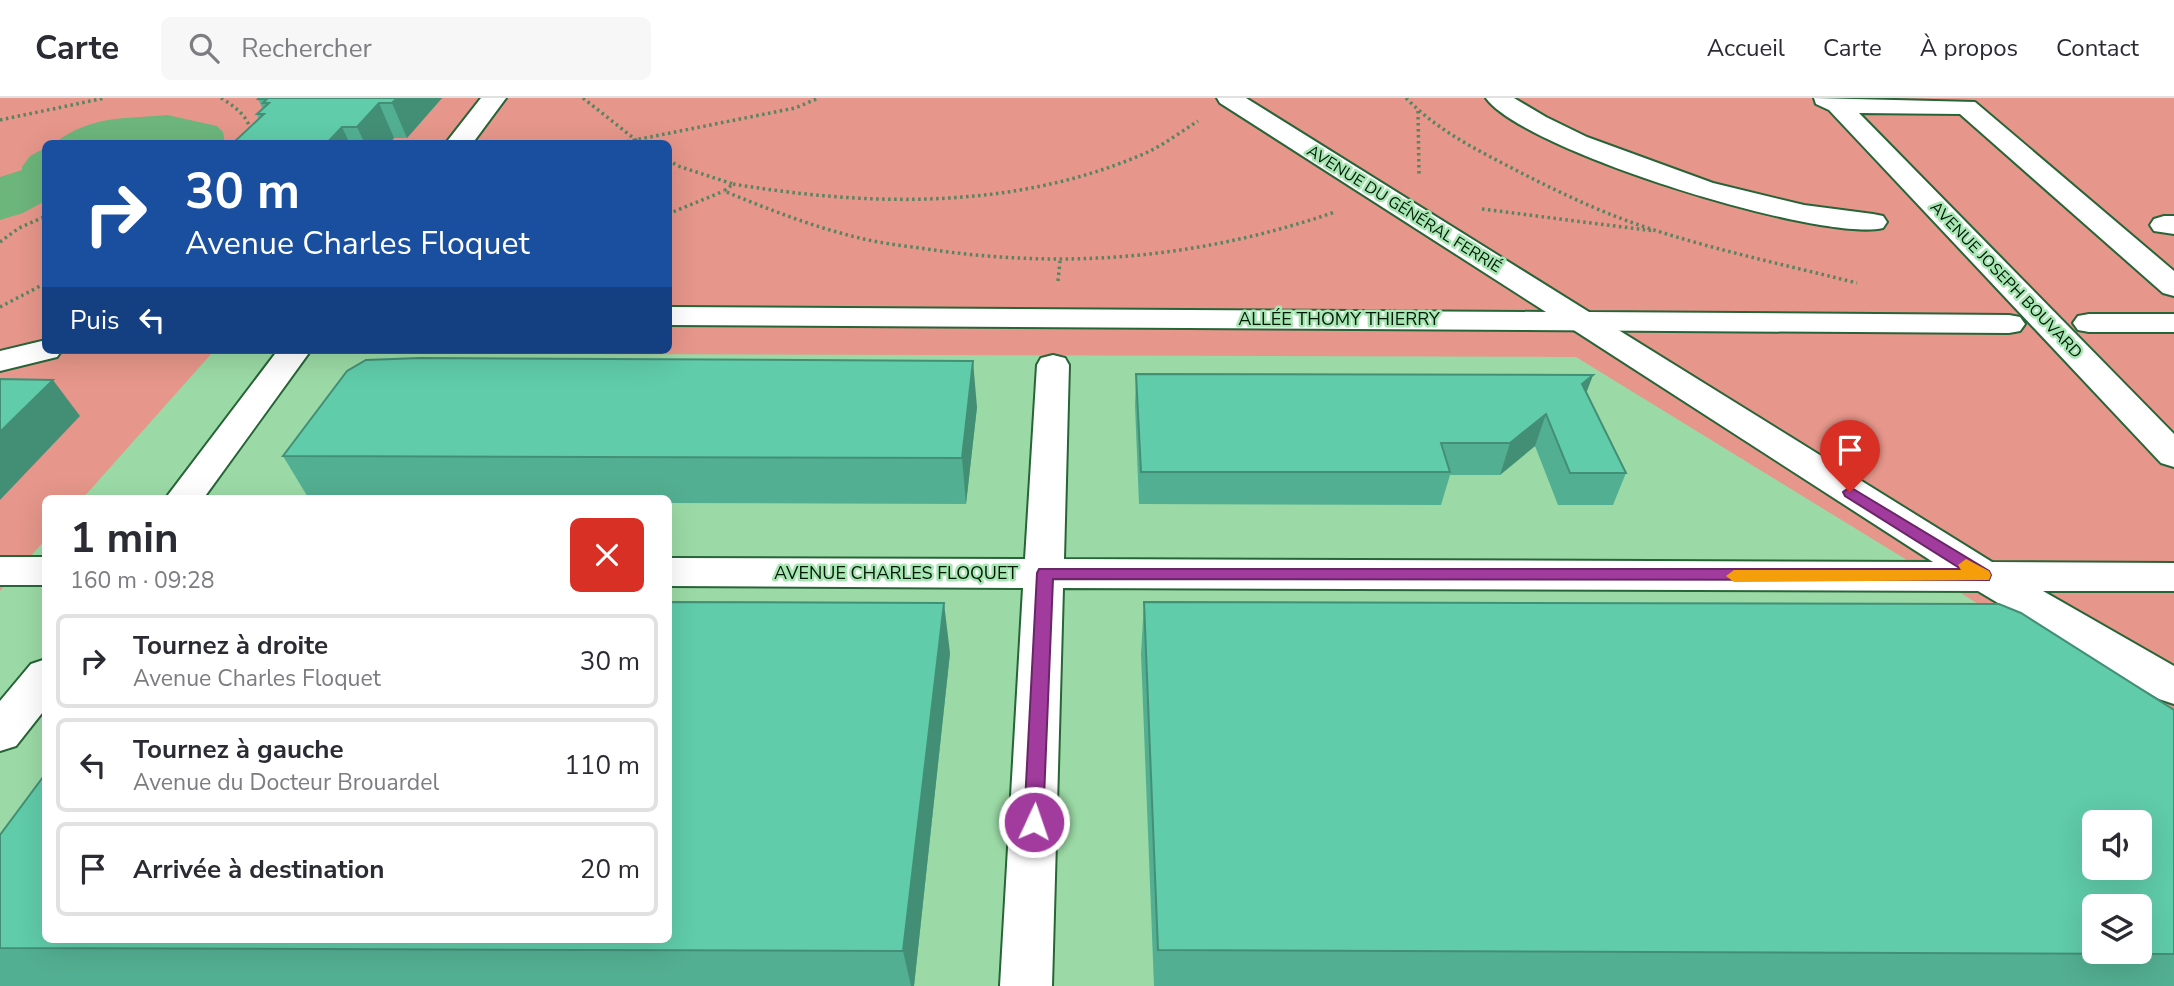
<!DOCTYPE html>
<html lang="fr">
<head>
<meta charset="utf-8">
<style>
	body { margin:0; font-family:"Nunito Sans",sans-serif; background:#f7f7f7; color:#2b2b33; height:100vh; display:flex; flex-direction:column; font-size:26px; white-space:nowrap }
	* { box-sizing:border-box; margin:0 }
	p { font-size:23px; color:#7c7c81 }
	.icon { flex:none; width:38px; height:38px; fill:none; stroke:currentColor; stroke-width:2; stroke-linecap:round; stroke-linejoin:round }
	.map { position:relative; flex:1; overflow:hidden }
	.details { position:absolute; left:42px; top:397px; width:630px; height:448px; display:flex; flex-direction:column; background:#fff; border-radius:10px; box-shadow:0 7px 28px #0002 }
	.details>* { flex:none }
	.hud { position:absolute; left:42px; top:42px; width:630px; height:214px; border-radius:10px; box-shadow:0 7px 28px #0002; background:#1a4fa0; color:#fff; overflow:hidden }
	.tools { position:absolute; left:2082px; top:712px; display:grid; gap:14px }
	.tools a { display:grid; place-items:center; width:70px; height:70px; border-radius:10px; background:#fff; box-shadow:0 7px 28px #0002; font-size:35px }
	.pin { position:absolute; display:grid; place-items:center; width:60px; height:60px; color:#fff; margin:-72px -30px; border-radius:50% 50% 50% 0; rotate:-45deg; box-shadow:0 0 7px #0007 }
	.pin .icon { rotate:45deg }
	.me { position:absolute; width:77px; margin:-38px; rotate:3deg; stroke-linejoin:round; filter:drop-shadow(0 0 5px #0008) }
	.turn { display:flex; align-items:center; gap:24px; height:147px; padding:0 28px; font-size:32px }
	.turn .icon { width:91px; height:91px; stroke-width:2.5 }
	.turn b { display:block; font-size:49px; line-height:60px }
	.then { display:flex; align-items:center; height:66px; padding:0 28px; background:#0003; gap:14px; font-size:26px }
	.round { display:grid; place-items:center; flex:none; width:74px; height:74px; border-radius:10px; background:#f7f7f7 }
	.headline { display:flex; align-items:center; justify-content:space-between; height:119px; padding:0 28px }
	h1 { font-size:42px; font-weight:700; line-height:52px }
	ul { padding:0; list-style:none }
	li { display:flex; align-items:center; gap:21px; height:94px; margin:0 14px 10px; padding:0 14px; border:4px solid #e1e1e2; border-radius:10px }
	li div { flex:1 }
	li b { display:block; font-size:26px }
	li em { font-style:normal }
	header { display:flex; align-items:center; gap:42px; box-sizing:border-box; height:98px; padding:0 35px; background:#fff; border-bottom:2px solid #e1e1e2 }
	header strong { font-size:33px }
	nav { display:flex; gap:38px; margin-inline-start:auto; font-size:24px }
	.search { width:490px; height:63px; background:#f7f7f7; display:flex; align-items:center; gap:18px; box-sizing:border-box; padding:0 24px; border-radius:10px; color:#7c7c81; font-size:26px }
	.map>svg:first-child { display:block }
</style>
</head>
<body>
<header>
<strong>Carte</strong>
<div class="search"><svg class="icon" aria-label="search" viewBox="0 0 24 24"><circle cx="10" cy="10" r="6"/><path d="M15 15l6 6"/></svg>Rechercher</div>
<nav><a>Accueil</a><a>Carte</a><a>À propos</a><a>Contact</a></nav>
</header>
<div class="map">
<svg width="2174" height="888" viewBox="0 0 2174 888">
	<rect width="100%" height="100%" fill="#9bdaa6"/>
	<path fill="#e6968a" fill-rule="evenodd" d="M 0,0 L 2174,0 L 2174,626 L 1576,259 L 212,255 L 82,401 L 46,401 L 45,442 L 0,493 ZM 46,46 L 668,46 L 668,252 L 46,252 Z"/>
	<path fill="#6cb57b" d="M 167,17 L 217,28 L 223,34 L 225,45 L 55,45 C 91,17 124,21 167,17 Z
		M 45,50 L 45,103 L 23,115 L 0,122 L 0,79 L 22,72 L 22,69 L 30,58 Z"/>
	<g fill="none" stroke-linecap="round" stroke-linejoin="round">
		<defs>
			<path id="pedestrian" d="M 481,0 L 506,0 L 472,46 L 445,46 Z
				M 1217,0 L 1246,0 L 1589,214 L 2009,217 L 2020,219 L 2025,226 L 2020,233 L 2009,235 L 668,227 L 668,209 L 1546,214 L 1220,5 Z
				M 1486,0 L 1514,0 L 1546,19 L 1587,39 L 1713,85 L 1804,107 L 1873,116 L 1883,118 L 1887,124 L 1883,130 C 1822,145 1522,52 1486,0 Z
				M 2164,118 L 2174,118 L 2174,136 L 2154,133 L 2150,127 L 2154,121 Z
				M 2089,216 L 2174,216 L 2174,234 L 2089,234 L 2078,232 L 2073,225 L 2078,218 Z
				M 46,242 L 46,252 L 62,252 L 57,259 L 0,273 L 0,253 Z
				M 278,252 L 311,252 L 203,401 L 165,401 Z
				M 0,459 L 46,459 L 46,487 L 0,487 Z"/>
			<path id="minor" d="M 1814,0 L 1975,4 L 2174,173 L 2174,198 L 2163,195 L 1960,16 L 1859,15 L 2174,336 L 2174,369 L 2161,365 L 1829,12 L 1816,6 Z
				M 1580,213 L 1591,215 L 1992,464 L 2174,465 L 2174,493 L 2043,493 L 2174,568 L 2174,606 L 2159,601 L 1978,493 L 1063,490 L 1052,888 L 1000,888 L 1023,490 L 668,488 L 668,460 L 1025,461 L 1037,267 L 1041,260 L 1053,257 L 1065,260 L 1069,267 L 1064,461 L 1933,464 L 1569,229 L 1564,222 L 1569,215 Z
				M 46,561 L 46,610 L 16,648 L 0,653 L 0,603 L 31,566 Z"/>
		</defs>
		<use href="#pedestrian" stroke="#276437" stroke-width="4"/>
		<use href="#minor" stroke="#276437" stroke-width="4"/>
		<path stroke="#588560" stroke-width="3.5" stroke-dasharray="2.5 3.5" stroke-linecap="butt" d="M 221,0 C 239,11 254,23 251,46
			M 583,0 L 641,46
			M 1406,0 C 1435,30 1471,49 1508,68 C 1552,91 1597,113 1645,129 C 1714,152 1786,167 1857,185
			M 1418,13 L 1419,76
			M 0,22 L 105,0
			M 615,46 L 795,10 L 819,0
			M 668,62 L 678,68 L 733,86 L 724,93 C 770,112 816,130 864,141 C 885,146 906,148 927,151 C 1068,172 1200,160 1335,114
			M 733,86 C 871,109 1017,112 1148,54 C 1165,46 1182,33 1198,23
			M 1482,111 L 1654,133
			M 668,116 L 724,93
			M 0,144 L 19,130 L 46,118
			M 1058,183 L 1060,163
			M 0,209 L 46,185"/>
		<use href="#pedestrian" fill="#fff" fill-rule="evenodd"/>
		<use href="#minor" fill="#fff" fill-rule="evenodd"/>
	</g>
	<path fill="#53af91" d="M 259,0 L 442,0 L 407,40 L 394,40 L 389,46 L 232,46 L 259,21 L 257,16 L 263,11 L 258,1 Z
		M 1136,276 L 1593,277 L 1586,294 L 1626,375 L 1613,407 L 1558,407 L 1535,348 L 1500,377 L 1450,377 L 1441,407 L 1139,406 L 1135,308 Z
		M 977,309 L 966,406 L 668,405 L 668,401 L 309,401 L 283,358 Z
		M 1144,504 L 2174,612 L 2174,888 L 1154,888 L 1141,556 Z
		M 950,555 L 914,888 L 0,888 L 0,737 Z"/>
	<path fill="#438f76" d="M 397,0 L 442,0 L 407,40 L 392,5 Z
		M 379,5 L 394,40 L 389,46 L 365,46 L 357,29 Z
		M 342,29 L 350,46 L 326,46 Z
		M 973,263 L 977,309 L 966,406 L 962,360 Z
		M 1593,277 L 1581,309 L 1582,286 Z
		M 53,282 L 80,318 L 0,402 L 0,334 Z
		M 1546,316 L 1535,348 L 1500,377 L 1510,345 Z
		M 944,505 L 950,555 L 914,888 L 911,888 L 903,853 Z"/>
	<path fill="#60cca9" stroke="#438f76" stroke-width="2" fill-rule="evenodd" d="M 259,0 L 397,0 L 392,5 L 379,5 L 357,29 L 342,29 L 326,46 L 232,46 L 264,16 L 257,16 L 269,5 L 263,5 L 267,1 L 258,1 Z
		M 420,260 L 973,263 L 962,360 L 283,358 L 347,273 L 366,262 Z
		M 1136,276 L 1593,277 L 1582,286 L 1626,375 L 1570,375 L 1546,316 L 1510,345 L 1441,345 L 1450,374 L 1141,374 Z
		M 0,281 L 53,282 L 0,334 Z
		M 668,504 L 944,505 L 903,853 L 0,850 L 0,737 L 46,675 L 46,842 L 668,842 Z
		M 1144,504 L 1999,506 L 2021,515 L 2174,612 L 2174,856 L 1158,852 ZM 2095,724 L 2140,724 L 2140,770 L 2095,770 ZM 2095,808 L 2140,808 L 2140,854 L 2095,854 Z"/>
	<path fill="#a23b9e" stroke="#692667" stroke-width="2" d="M 1850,389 L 1989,473 L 1991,477 L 1989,482 L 1053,481 L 1043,724 L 1040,730 L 1034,732 L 1027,730 L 1024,724 L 1037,475 L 1039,471 L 1961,471 L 1845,398 L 1843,394 Z"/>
	<path fill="#f59e0b" d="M 1966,461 L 1989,473 L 1991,477 L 1989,482 L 1734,484 L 1726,478 L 1734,472 L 1961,472 L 1958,467 Z"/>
	<g text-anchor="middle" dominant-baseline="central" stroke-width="5" stroke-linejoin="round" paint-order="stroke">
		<g font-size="16" fill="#011806" stroke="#a8e7b3">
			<text transform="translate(1404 111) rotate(32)">AVENUE DU GÉNÉRAL FERRIÉ</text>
			<text transform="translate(2006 182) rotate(46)">AVENUE JOSEPH BOUVARD</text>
		</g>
		<g font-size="18" fill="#011806" stroke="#a8e7b3">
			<text x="1339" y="221">ALLÉE THOMY THIERRY</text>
			<text x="896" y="475">AVENUE CHARLES FLOQUET</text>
		</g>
	</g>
</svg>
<div class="tools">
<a><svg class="icon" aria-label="sound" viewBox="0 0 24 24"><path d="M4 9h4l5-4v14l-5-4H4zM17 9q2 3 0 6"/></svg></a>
<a><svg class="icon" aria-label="layers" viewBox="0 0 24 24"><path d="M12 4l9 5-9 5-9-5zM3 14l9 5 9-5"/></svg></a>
</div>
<div class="pin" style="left:1850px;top:394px;background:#d93025"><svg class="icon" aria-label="arrive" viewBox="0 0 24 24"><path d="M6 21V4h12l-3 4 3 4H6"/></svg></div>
<svg class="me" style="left:1034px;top:724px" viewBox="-20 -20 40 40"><circle r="17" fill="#a23b9e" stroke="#fff" stroke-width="3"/><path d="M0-11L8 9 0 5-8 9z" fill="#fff"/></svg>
<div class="hud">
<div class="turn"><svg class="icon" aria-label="right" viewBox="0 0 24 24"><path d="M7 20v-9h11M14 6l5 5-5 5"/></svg><div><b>30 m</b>Avenue Charles Floquet</div></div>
<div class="then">Puis<svg class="icon" aria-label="left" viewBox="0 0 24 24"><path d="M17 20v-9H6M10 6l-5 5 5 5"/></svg></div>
</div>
<section class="details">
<div class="headline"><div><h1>1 min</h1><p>160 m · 09:28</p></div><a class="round" style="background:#d93025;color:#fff"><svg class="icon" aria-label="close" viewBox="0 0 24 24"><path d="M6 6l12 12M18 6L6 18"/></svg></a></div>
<ul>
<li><svg class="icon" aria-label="right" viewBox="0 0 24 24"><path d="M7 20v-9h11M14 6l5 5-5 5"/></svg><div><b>Tournez à droite</b><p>Avenue Charles Floquet</p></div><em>30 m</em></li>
<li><svg class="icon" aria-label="left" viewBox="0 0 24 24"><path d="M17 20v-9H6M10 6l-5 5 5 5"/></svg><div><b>Tournez à gauche</b><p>Avenue du Docteur Brouardel</p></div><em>110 m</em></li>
<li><svg class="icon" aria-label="arrive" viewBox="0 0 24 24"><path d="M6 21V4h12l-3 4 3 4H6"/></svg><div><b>Arrivée à destination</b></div><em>20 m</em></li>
</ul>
</section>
</div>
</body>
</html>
